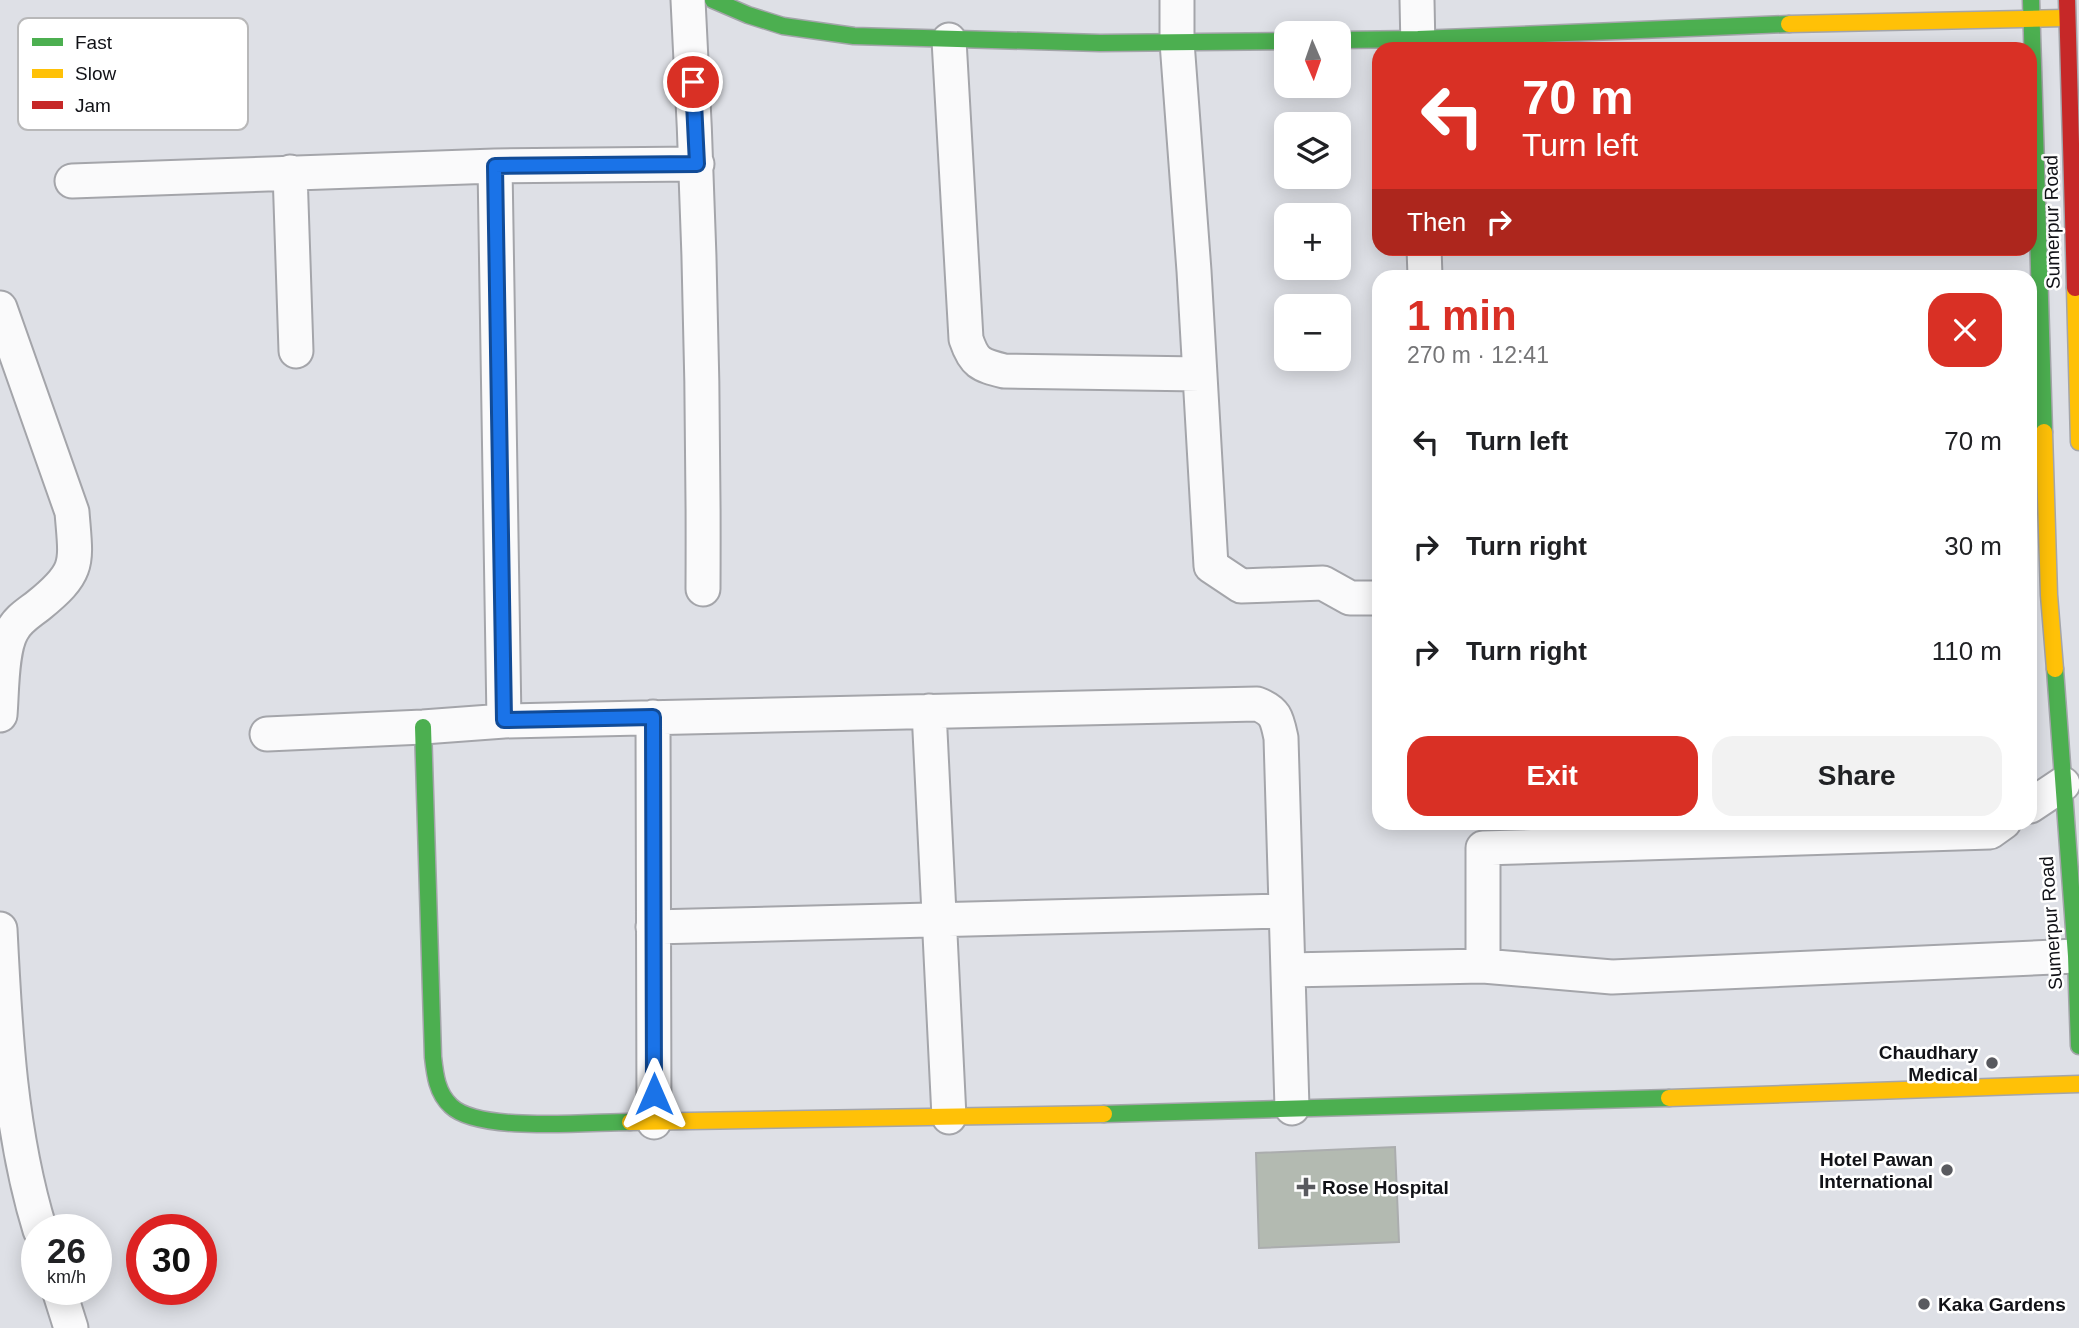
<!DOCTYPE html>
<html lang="en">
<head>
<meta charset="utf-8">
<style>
	body { margin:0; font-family:Helvetica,sans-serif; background:#f2f2f2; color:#202124; height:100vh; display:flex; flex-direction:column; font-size:26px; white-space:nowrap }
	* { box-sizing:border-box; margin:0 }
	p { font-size:23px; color:#757577 }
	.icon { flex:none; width:38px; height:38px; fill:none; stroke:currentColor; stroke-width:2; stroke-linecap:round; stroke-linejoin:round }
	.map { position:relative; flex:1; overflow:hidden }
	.drawer { position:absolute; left:1372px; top:270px; width:665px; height:560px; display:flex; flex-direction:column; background:#fff; border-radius:21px; box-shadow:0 4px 18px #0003 }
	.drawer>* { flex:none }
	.guide { position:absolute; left:1372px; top:42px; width:665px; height:214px; border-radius:21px; box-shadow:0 4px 18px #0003; background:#d93025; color:#fff; overflow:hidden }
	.needle { width:46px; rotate:178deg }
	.buttons { position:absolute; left:1274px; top:21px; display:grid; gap:14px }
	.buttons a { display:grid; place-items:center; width:77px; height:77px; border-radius:14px; background:#fff; box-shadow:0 4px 18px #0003; font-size:35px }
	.speed { position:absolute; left:21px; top:1214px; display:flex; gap:14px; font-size:35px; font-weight:700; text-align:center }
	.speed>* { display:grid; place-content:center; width:91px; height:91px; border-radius:50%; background:#fff; box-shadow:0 4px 18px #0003; line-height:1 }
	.speed small { font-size:18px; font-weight:400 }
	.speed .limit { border:10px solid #d22; background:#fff; color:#111 }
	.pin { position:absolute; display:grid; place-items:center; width:60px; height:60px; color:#fff; margin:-30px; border:4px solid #fff; border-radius:50%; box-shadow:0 2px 7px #0007 }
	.me { position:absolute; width:77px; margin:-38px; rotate:0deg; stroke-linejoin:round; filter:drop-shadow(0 0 5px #0008) }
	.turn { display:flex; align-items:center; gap:24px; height:147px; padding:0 35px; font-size:32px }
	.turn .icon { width:91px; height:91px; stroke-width:2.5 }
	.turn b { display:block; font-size:49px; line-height:60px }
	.then { display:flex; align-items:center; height:66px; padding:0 35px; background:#0003; gap:14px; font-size:26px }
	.round { display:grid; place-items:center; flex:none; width:74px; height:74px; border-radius:21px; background:#f2f2f2 }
	.head { display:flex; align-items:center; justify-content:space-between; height:119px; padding:0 35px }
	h1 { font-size:42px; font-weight:700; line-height:52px; color:#d93025 }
	.action { display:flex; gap:14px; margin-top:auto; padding:14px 35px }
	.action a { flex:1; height:80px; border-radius:21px; background:#d93025; color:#fff; font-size:28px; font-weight:700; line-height:80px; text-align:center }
	.action a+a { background:#f2f2f2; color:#202124 }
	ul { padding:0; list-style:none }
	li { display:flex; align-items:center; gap:21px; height:105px; padding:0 35px }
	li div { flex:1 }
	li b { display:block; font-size:26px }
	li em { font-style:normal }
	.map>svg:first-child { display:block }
</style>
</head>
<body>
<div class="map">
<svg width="2079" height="1328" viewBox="0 0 2079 1328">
	<rect width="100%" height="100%" fill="#dee0e6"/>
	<path fill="#b3bab1" stroke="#abadae" stroke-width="2" d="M 1395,1147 L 1399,1242 L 1259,1248 L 1256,1153 Z"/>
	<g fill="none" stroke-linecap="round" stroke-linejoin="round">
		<defs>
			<path id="street" d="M 688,0 C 699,196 704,392 703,589
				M 1177,0 L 1177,42 L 1194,271 L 1211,566 L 1241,586 L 1323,583 L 1350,598 L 1379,598
				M 1417,0 L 1418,49
				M 949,40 L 966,339 C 974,363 980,365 1004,371 L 1200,374
				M 495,166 L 504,721
				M 290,172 L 296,351
				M 72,181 L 495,166 L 697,164
				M 1424,248 L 1425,276
				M 0,308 L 72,512 C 76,563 81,571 39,605 C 29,613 18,619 12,631 C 1,650 2,692 0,715
				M 929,711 L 949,1117
				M 653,717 L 654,1122
				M 267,734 L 423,727 L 504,721 L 1257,704 C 1276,711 1277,719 1281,738 L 1292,1108
				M 2030,806 L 2063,784
				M 653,927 L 1286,911
				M 0,929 C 5,1031 10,1132 40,1230
				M 1483,966 L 1483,848 L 1990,832 L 2004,822
				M 1288,970 L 1483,966 L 1612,977 L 2076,956
				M 59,1290 L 71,1328"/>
			<path id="fast" d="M 713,0 L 748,15 L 783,26 L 854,36 L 1100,43 L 1286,41
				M 2031,0 L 2044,432
				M 1339,40 L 1418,39 L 1789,24
				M 2055,669 L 2076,956 L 2079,1046
				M 423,727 L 433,1057 C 435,1075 437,1093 451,1106 C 479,1133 590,1122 630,1122
				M 1104,1114 L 1669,1098"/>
			<path id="slow" d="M 1789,24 L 2064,18
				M 2075,288 L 2079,442
				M 2044,432 L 2049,595 L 2055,669
				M 1669,1098 L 2079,1084
				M 630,1122 L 1104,1114"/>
			<path id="jam" d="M 2067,0 L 2075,288"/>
		</defs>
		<use href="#street" stroke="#a4a5aa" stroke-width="37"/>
		<use href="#fast" stroke="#a4a5aa" stroke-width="19"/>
		<use href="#slow" stroke="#a4a5aa" stroke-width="19"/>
		<use href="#jam" stroke="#a4a5aa" stroke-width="19"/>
		<use href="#street" stroke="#fafafb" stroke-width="33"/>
		<use href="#fast" stroke="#4caf50" stroke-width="16"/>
		<use href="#slow" stroke="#ffc107" stroke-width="16"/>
		<use href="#jam" stroke="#c62828" stroke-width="16"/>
	</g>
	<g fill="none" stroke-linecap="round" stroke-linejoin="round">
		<defs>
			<path id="route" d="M 654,1094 L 653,717 L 504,720 L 495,166 L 697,164 L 693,82"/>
		</defs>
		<use href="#route" stroke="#114b97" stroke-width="18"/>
		<use href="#route" stroke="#1a73e8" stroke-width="12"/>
	</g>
	<g fill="#595a5f" stroke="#fff" stroke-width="2.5">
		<circle cx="1992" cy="1063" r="7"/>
		<circle cx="1947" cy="1170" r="7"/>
		<path d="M1302.5 1176.5h7v7h7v7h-7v7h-7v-7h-7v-7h7z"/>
		<circle cx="1924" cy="1304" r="7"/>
	</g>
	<g text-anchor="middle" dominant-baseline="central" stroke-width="5" stroke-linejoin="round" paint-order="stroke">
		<g font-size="19" fill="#111217" stroke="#fff">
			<text transform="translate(2052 222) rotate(-91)">Sumerpur Road</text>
			<text transform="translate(2051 923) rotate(-94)">Sumerpur Road</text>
		</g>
		<g font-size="19" font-weight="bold" fill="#111217" stroke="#fff" text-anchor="end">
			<text x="1978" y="1052">Chaudhary<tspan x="1978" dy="22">Medical</tspan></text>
			<text x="1933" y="1159">Hotel Pawan<tspan x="1933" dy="22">International</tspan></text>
			<text x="1322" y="1187" text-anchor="start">Rose Hospital</text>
			<text x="1938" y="1304" text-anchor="start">Kaka Gardens</text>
		</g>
	</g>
	<rect x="18" y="18" width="230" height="112" rx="10" fill="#fff" stroke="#b8b8b9" stroke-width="2"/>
	<rect x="32" y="38" width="31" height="8" fill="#4caf50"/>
	<rect x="32" y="69" width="31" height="9" fill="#ffc107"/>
	<rect x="32" y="101" width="31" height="8" fill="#c62828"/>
	<g font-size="19" fill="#111217">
		<text x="75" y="49">Fast</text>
		<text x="75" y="80">Slow</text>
		<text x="75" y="112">Jam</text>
	</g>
</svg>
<div class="buttons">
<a><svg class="needle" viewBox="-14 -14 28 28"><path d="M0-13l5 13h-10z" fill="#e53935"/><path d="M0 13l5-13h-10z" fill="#757577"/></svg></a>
<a><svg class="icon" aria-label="layers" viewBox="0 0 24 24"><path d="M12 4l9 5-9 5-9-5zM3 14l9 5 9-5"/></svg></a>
<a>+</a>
<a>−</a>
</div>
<div class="speed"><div>26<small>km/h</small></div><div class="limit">30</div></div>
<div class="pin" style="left:693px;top:82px;background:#d93025"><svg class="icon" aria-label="arrive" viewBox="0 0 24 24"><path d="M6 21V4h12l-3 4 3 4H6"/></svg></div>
<svg class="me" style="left:654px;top:1094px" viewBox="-20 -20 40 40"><path d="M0-17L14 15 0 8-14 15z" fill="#1a73e8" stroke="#fff" stroke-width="4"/></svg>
<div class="guide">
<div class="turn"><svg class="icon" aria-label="left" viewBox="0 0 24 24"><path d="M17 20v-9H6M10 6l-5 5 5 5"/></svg><div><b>70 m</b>Turn left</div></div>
<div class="then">Then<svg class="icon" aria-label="right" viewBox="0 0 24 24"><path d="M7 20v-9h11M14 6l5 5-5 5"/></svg></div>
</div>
<section class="drawer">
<div class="head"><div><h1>1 min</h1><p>270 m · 12:41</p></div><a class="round" style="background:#d93025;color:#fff"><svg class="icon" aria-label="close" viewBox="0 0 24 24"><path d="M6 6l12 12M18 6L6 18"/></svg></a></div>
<ul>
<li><svg class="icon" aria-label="left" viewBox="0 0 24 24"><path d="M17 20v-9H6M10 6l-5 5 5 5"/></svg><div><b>Turn left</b></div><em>70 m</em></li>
<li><svg class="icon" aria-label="right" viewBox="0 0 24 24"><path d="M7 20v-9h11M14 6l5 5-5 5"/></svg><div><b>Turn right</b></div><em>30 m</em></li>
<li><svg class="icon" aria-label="right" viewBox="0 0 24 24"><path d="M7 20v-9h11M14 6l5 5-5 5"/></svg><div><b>Turn right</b></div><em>110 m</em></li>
</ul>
<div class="action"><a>Exit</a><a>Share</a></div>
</section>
</div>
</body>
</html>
